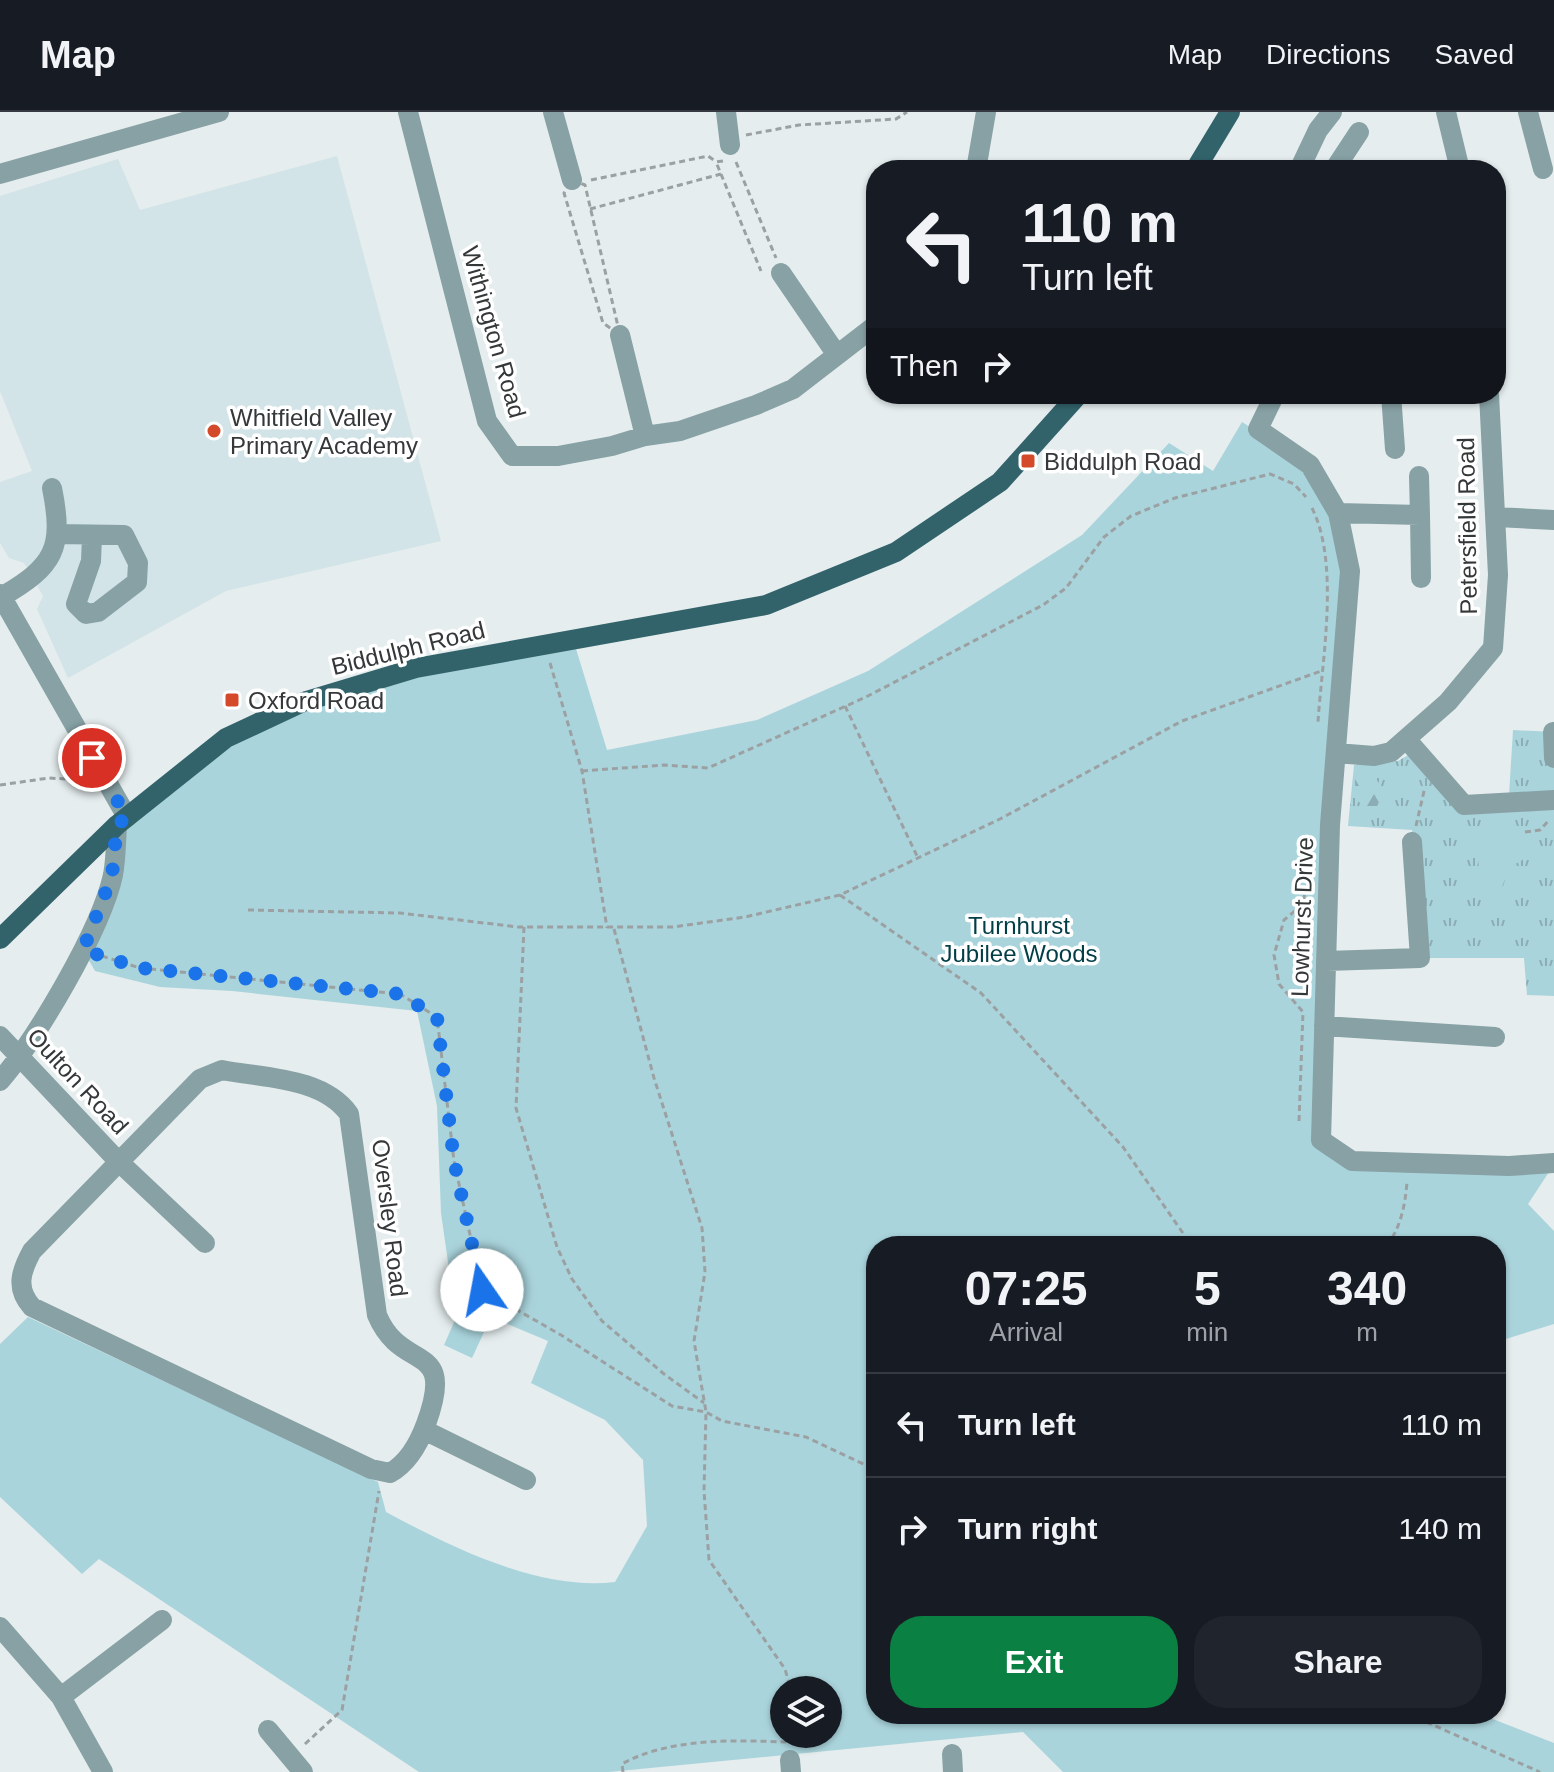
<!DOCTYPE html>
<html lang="en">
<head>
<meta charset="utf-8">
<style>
	body { margin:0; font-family:Arial,sans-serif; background:#20242c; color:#f1f3f6; height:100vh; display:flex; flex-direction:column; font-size:30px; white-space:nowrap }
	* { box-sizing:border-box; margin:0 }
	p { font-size:26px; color:#9ea1a6 }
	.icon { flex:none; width:44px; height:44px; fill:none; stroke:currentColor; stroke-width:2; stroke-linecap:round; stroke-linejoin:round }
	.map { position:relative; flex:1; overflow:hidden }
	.sheet { position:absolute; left:866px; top:1124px; width:640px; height:488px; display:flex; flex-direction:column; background:#171b24; border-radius:32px; box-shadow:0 2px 6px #0004 }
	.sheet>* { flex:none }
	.top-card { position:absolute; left:866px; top:48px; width:640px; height:244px; border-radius:32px; box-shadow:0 2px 6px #0004; background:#171b24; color:#f1f3f6; overflow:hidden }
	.controls { position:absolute; left:770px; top:1564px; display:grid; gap:16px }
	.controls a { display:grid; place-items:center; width:72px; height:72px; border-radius:50%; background:#171b24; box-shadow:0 2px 6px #0004; font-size:40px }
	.pin { position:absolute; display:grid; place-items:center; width:68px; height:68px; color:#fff; margin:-34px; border:4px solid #fff; border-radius:50%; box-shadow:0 2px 8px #0007 }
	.me { position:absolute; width:88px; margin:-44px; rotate:348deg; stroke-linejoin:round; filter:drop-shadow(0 0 6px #0008) }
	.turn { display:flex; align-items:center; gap:28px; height:168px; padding:0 24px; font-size:36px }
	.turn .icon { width:104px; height:104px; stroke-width:2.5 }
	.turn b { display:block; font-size:56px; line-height:68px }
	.then { display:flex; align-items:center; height:76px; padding:0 24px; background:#0003; gap:16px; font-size:30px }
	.eta { display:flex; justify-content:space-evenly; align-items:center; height:136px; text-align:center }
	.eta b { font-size:48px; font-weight:800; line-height:56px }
	.primary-button { display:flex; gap:16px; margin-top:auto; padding:16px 24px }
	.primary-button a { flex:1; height:92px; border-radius:32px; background:#0b8043; color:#fff; font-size:32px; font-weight:800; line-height:92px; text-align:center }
	.primary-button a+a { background:#20242c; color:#f1f3f6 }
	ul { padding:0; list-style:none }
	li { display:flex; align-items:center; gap:24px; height:104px; padding:0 24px; border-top:2px solid #363941 }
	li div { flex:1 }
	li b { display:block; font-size:30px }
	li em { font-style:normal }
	header { display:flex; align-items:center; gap:48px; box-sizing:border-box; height:112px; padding:0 40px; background:#171b24; border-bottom:2px solid #363941 }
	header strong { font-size:38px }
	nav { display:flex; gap:44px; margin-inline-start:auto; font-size:28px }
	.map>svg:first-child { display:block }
</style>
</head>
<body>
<header>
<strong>Map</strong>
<nav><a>Map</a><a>Directions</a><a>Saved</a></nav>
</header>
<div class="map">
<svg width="1554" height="1660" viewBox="0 0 1554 1660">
	<defs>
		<pattern id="grass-tufts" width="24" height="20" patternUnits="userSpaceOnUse" patternTransform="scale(2)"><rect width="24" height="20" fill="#aad4dc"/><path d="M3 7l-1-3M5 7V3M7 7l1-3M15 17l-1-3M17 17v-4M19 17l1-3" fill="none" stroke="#8badb3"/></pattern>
		<pattern id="forest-firs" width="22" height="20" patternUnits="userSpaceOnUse" patternTransform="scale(2)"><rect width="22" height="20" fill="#aad4dc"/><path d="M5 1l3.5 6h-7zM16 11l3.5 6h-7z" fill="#8badb3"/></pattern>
	</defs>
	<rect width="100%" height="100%" fill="#e5edee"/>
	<path fill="#d2e4e7" d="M 337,44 L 441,429 L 226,479 L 68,566 L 37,497 L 43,484 L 24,451 L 9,446 L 0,431 L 0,370 L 32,359 L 0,279 L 0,84 L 118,47 L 140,98 Z"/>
	<path fill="url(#grass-tufts)" d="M 1513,618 L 1554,620 L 1554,884 L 1527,883 L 1524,846 L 1420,846 L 1412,718 L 1348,714 L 1354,653 L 1398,649 L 1422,635 L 1463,683 L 1509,683 Z"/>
	<path fill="url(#forest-firs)" d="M 1354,653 L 1366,653 L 1384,678 L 1376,697 L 1363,695 L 1356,686 Z"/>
	<path fill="#aad4dc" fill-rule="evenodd" d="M 1242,310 L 1310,353 L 1350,459 L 1321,1027 L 1352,1049 L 1549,1060 L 1528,1092 L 1554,1119 L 1554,1212 L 1496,1230 L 1496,1134 L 876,1134 L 876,1602 L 1480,1602 L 1554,1631 L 1554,1660 L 1063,1660 L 1023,1620 L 609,1660 L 419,1660 L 99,1447 L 82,1462 L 0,1385 L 0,1232 L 28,1205 L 378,1370 L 386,1400 C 451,1435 539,1479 615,1470 L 647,1414 L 643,1348 L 605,1308 L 531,1271 L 548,1229 L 491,1205 L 472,1246 L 444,1233 L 470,1174 L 449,1157 L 441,1101 L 437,994 L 417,899 L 232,879 L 160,875 L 95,859 L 83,838 L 112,764 L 113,705 L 303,590 L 573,527 L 607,638 L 757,608 L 868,559 L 1082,423 L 1169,331 L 1213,359 ZM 784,1578 L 828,1578 L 828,1622 L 784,1622 Z
		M 1524,717 L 1526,746 L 1510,755 L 1501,777 L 1479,777 L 1478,729 L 1489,719 Z"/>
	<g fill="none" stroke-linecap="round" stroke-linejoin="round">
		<path stroke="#9ba1a2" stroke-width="3" stroke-dasharray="6 4" stroke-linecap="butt" d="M 746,23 L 799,13 L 896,7 L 907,0
			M 723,49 L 716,50 L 761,159
			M 736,50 L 776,146
			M 572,68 L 585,73 L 620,223 L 603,211 L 564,81 Z
			M 591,68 L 708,44 L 715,49
			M 590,97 L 721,62
			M 1312,396 C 1340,452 1322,547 1318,610
			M 550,551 L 582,659 L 607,816
			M 845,594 L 918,746
			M 582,659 L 664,653 L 708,656 L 866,585 L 1043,493 L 1066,476 L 1104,425 L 1131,404 L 1175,386 L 1270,362 L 1294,372 L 1306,385
			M 0,673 L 49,666 L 83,668
			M 1416,714 L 1425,675
			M 1525,720 L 1540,718 L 1549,708
			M 840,783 L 981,881 L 1123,1035 L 1192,1134
			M 248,798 L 400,801 L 518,815 L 673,815 L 745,805 L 840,783 L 1000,707 L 1182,609 L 1321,559
			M 524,815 L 516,996 L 557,1135 L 572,1167 L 602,1209 L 664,1262 L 704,1291
			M 614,817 L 654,966 L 702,1116 L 705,1160 L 694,1229 L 706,1300 L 704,1379 L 709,1448 L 785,1557 L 791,1578
			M 102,844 L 140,856 L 400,882 L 437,905 L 454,1049 L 482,1178 L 561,1223 L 672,1294 L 706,1300 L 722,1309 L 806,1325 L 876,1358
			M 1299,1009 L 1303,900 L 1279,872 L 1274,843 L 1284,808 L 1302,793 L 1309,765
			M 1387,1134 C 1401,1114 1405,1094 1407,1070
			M 1408,1602 L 1540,1660
			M 797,1630 L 809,1630
			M 305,1632 L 342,1598 L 379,1379
			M 623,1660 L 622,1652 C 668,1626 733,1628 786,1630"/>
		<path stroke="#87a1a5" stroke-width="20" d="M 408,0 L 487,309 L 512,344 L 558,344 L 612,334 L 645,324 L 680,319 L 756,293 L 793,277 L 876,213
			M 553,0 L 572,68
			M 726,0 L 730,33
			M 1446,0 L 1460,58
			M 1528,0 L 1543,57
			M 976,58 L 986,0
			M 1299,58 L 1318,18 L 1332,0
			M 1334,58 L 1359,20
			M 0,62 L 219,0
			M 781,161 L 837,243
			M 620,223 L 645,324
			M 1275,282 L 1258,317 L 1310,353 L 1338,401 L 1350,459 L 1330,713 L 1321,1028 L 1352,1049 L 1509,1054 L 1554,1051
			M 1391,282 L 1395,337
			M 1419,364 L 1420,403
			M 1338,401 L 1420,403 L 1421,466
			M 1497,405 L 1554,408
			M 58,422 L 124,423 L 138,451 L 137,470 L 98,500 L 86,502 L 76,492 L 91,449 L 92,424
			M 0,482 L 127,705
			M 1,485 C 55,454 64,436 52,376
			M 1553,620 L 1554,646
			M 1408,629 L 1464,693 L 1554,688
			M 1336,641 L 1374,644 L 1391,640 L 1448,590 L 1493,536 L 1498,463 L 1489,282
			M 1326,849 L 1420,846 L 1412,730
			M 1324,914 L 1495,925
			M 0,924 L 118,1049 L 205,1131
			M 222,958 C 263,966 323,965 349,1002 L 377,1203 C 402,1263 457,1227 426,1312 C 419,1331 408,1351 390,1361 L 371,1357 L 32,1195 C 15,1176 21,1159 32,1139 L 200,967 Z
			M 0,969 C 37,926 101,818 113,763 C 116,747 116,729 117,713
			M 424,1318 L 526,1368
			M 0,1515 L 61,1585 L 103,1660
			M 61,1585 L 162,1508
			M 268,1618 L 303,1660
			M 952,1642 L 953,1660
			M 790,1648 L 791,1660"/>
		<path stroke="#32636b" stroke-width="20" d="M 1195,58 L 1230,0
			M 0,827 L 117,713 L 226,626 L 303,590 L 416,556 L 766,493 L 896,440 L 1000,370 L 1079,282"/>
	</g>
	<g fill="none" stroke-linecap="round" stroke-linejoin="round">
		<path stroke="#1a73e8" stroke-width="14" stroke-dasharray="0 25.2" d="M 92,646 L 127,705 L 117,713 L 112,764 L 83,838 L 140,856 L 400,882 L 437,905 L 454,1049 L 482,1178"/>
	</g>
	<g fill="#d34929" stroke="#fff" stroke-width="3">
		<circle cx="214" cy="319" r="8"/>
		<rect x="1020" y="341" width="16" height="16" rx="4"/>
		<rect x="224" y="580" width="16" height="16" rx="4"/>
	</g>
	<g text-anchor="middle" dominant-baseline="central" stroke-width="7" stroke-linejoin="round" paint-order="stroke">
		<g font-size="24" fill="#353839" stroke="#fff">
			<text transform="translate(494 220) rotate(74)">Withington Road</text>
			<text transform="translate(1467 414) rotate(-91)">Petersfield Road</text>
			<text transform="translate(408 536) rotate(-14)">Biddulph Road</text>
			<text transform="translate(1302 805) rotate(-88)">Lowhurst Drive</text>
			<text transform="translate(78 969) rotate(47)">Oulton Road</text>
			<text transform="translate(390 1106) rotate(83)">Oversley Road</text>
		</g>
		<g font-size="24" fill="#353839" stroke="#fff" text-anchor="start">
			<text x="230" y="305">Whitfield Valley<tspan x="230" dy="28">Primary Academy</tspan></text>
			<text x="1044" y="349">Biddulph Road</text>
			<text x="248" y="588">Oxford Road</text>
		</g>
		<g font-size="24" fill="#023e46" stroke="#fff">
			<text x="1019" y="813">Turnhurst<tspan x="1019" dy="28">Jubilee Woods</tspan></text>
		</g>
	</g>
</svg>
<div class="controls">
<a><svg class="icon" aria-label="layers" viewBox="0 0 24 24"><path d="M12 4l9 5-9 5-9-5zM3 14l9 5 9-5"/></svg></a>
</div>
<div class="pin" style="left:92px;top:646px;background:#d93025"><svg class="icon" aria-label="arrive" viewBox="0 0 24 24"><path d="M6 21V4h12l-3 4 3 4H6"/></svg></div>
<svg class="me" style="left:482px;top:1178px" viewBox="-20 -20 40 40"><circle r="19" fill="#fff"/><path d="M0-13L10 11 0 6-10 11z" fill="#1a73e8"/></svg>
<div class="top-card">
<div class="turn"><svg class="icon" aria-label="left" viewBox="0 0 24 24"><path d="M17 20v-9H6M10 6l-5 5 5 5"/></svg><div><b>110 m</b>Turn left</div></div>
<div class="then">Then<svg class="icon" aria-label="right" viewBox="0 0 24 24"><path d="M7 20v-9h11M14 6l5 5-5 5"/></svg></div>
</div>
<section class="sheet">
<div class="eta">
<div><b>07:25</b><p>Arrival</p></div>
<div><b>5</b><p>min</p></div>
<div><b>340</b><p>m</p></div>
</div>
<ul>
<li><svg class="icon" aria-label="left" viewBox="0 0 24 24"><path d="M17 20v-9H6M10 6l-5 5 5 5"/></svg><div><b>Turn left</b></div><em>110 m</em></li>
<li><svg class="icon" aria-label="right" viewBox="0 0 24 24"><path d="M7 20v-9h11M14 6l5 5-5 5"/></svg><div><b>Turn right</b></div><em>140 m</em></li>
</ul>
<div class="primary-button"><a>Exit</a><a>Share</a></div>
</section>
</div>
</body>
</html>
